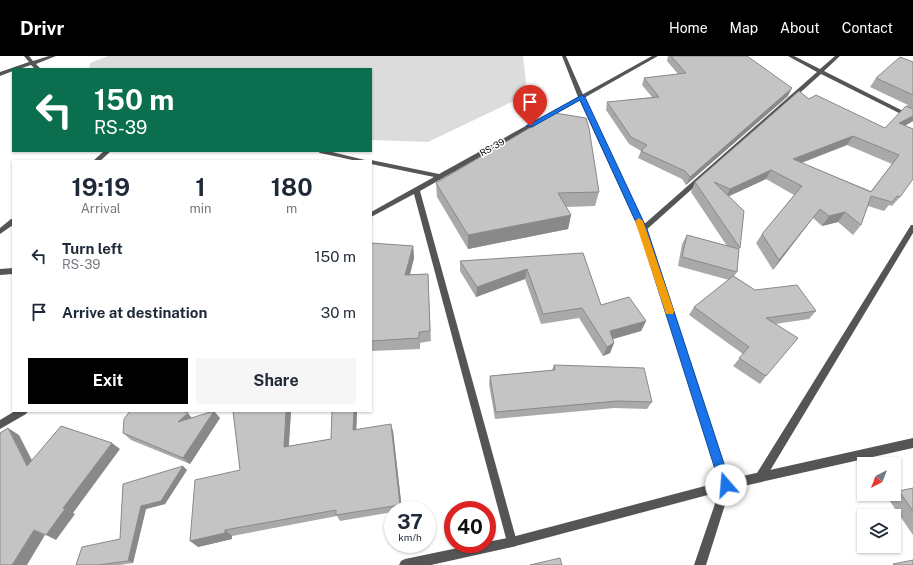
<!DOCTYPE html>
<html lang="en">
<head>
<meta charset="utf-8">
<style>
	body { margin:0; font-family:"Public Sans",sans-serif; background:#f6f6f7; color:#1f2937; height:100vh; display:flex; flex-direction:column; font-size:15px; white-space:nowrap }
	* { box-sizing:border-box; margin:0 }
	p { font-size:13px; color:#747a83 }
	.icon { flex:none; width:22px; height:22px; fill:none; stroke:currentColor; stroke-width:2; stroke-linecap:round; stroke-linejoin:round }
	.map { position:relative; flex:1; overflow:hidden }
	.sheet { position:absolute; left:12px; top:104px; width:360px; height:252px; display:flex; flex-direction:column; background:#fff; border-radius:0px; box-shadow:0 1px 3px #0004 }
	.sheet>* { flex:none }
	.guide { position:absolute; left:12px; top:12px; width:360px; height:84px; border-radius:0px; box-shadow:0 1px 3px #0004; background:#0b6e4f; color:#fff; overflow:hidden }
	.needle { width:26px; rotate:222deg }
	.controls { position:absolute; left:857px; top:401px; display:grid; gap:8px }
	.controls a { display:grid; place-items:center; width:44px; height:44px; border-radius:0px; background:#fff; box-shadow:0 1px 3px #0004; font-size:20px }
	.speed { position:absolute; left:384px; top:445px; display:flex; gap:8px; font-size:20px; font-weight:700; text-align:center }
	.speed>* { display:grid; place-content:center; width:52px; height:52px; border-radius:50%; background:#fff; box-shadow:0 1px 3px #0004; line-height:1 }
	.speed small { font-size:10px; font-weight:400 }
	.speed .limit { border:6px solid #d22; background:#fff; color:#111 }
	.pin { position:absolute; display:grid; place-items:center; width:34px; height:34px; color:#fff; margin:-41px -17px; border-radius:50% 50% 50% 0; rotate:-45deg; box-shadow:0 0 4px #0007 }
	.pin .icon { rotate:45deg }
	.me { position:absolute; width:44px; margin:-22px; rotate:342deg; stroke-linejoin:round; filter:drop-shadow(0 0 3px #0008) }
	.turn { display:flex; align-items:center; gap:14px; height:84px; padding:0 16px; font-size:18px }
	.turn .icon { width:52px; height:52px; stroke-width:2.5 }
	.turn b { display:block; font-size:28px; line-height:34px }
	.eta { display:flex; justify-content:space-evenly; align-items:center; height:68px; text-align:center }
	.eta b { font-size:24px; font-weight:700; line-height:28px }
	.primary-button { display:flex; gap:8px; margin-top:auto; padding:8px 16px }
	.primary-button a { flex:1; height:46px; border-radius:0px; background:#000; color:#fff; font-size:16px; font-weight:700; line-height:46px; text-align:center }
	.primary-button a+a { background:#f6f6f7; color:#1f2937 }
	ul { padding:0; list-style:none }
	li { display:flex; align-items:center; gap:12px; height:56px; padding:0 16px }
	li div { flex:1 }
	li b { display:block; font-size:15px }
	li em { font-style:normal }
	header { display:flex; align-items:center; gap:24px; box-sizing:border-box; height:56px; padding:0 20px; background:#000; color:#fff }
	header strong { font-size:19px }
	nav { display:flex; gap:22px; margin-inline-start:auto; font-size:14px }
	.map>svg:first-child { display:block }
</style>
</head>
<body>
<header>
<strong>Drivr</strong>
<nav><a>Home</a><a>Map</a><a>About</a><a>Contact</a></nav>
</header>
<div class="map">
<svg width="913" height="509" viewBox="0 0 913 509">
	<rect width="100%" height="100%" fill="#fff"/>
	<path fill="#dcdcdc" d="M 108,0 L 523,0 L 526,27 L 518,43 L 428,86 L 371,84 L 371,13 L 89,13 L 90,7 Z"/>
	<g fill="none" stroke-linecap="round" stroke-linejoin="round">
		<path fill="#555" fill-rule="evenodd" d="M 24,0 L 29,0 L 33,5 L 49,0 L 56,0 L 36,8 L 41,13 L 35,13 L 31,9 L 19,13 L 13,13 L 13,15 L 0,20 L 0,16 L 29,6 Z
			M 652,0 L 658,0 L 420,135 L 517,486 L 516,490 L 512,491 L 508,490 L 507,486 L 414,138 L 371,161 L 371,156 L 434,121 L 371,108 L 371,105 L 357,105 L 320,97 L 317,95 L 328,95 L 369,105 L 371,104 L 439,118 Z
			M 788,0 L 794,0 L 820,13 L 835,0 L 840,0 L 824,15 L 913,60 L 913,64 L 821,18 L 645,175 L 641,175 L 639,173 L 641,171 L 817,16 Z
			M 104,95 L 111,95 L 100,105 L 93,105 Z
			M 11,163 L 13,163 L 13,169 L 0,178 L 0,172 Z
			M 911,169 L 913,169 L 913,177 L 765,423 L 761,425 L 757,423 L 756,420 L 757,417 Z
			M 13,212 L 13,218 L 0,219 L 0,213 Z
			M 15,355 L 28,355 L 26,358 L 0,373 L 0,364 Z"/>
		<path fill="#555" fill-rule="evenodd" d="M 562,0 L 566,0 L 584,41 L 647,173 L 729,423 L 913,382 L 913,392 L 730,433 L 706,509 L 694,509 L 719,436 L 512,491 L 431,509 L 399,509 L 401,505 L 405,503 L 477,488 L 487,488 L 487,486 L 512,481 L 720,426 L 639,173 L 578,41 Z"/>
	</g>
	<path fill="#a9a9a9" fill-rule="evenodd" d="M 668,0 L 747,0 L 788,40 L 686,129 L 682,123 L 638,102 L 641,95 L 629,88 L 606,54 L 607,46 L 652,41 L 642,29 L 644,22 L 678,18 L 667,5 Z
		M 913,6 L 913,65 L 905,70 L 900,141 L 892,150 L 889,149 L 884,155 L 868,150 L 861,169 L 853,179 L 838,166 L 822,170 L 813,162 L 773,214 L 756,187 L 762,178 L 794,139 L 766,123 L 729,140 L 740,192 L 739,193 L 737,216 L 734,220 L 755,234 L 816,255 L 809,263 L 775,268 L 766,320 L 760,328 L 733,310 L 743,298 L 689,259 L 694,251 L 729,224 L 678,210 L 682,188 L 687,179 L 727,190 L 691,136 L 695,126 L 809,43 L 885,72 L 908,49 L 870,31 L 876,22 ZM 847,89 L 892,108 L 871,135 L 802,107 Z
		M 436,127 L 599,136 L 595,150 L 566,151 L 571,159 L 568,173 L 468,193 L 437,141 Z
		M 371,187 L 413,190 L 414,202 L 410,218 L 428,218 L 431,285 L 420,287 L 420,293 L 371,295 Z
		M 583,197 L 601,249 L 646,265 L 641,275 L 613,283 L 614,287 L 610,297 L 603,300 L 579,262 L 541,268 L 525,223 L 476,241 L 460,215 L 460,205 Z
		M 554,309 L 652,346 L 647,353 L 614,352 L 495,363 L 489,328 L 490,320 L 552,314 Z
		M 130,355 L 183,355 L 184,356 L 192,362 L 220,362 L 190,408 L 131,384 L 123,377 Z
		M 233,355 L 291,355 L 289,390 L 331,383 L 332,355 L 357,355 L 356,373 L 393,375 L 402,454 L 393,454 L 393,456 L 340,465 L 337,460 L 232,480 L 232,483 L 198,491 L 240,414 Z
		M 187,414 L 165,448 L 146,453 L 133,507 L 120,509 L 76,509 L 120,483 L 123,428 Z
		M 913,432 L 913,479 L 887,441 L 892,438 L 894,438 L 894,437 L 899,435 Z"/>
	<path fill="#898989" d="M 792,32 L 788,40 L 686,129 L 690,121 Z
		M 913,60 L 913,65 L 892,77 L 899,67 Z
		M 853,80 L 847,89 L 787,112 L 793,103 Z
		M 771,114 L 766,123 L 725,142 L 730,133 Z
		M 820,153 L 813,162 L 773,214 L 779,204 Z
		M 845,156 L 838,166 L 822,170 L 829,160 Z
		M 571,159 L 568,173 L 468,193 L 468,179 Z
		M 413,190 L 414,202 L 407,230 L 405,219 Z
		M 527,213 L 525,223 L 476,241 L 477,231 Z
		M 646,265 L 641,275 L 606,285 L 610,275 Z
		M 614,287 L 610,297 L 603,300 L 607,291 Z
		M 214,355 L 220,362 L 190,408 L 183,402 Z
		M 286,355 L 291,355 L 288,398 L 284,391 Z
		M 354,355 L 357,355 L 356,381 L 353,374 Z
		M 188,357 L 194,365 L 178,366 Z
		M 391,368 L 393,375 L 402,454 L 400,449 Z
		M 8,372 L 19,379 L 38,416 L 27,410 Z
		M 112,387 L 120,393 L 73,457 L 75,458 L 56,484 L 46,479 L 63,452 Z
		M 183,410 L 187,414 L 165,448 L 146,453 L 133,507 L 128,505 L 141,450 Z
		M 34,474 L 45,479 L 27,509 L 12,509 Z
		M 225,474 L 232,480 L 232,483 L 198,491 L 190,485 Z"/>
	<path fill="#c4c4c4" stroke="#898989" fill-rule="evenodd" d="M 671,0 L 747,0 L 792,32 L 690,121 L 685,115 L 641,95 L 647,89 L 631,81 L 607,46 L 659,41 L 644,22 L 686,17 Z
		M 900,1 L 913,6 L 913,39 L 876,22 Z
		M 799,35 L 809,43 L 816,39 L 885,72 L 906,50 L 913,53 L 913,60 L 899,67 L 913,73 L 913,123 L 900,141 L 897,140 L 892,146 L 871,140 L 861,169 L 845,156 L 829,160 L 820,153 L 779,204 L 762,178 L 802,130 L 771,114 L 730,133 L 714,126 L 744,155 L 740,192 L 695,126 ZM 853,80 L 899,99 L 871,136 L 793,103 Z
		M 555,57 L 586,62 L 589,72 L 599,136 L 558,137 L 571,159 L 468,179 L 436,127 Z
		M 687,179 L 739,193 L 737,216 L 682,201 Z
		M 371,187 L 413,190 L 405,219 L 428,218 L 430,275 L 419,276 L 419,282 L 371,285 Z
		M 583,197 L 601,249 L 629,241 L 646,265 L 610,275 L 614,287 L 607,291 L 582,252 L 543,258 L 527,213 L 477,231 L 460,205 Z
		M 733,220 L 755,234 L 797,229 L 816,255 L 766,262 L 798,282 L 766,320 L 739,302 L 749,291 L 694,251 Z
		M 554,309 L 644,312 L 652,346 L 617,345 L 496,356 L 490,320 L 555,314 Z
		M 130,355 L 181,355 L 188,357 L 178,366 L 214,355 L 183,402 L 123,377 L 124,363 Z
		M 233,355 L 286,355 L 284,391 L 331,383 L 332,355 L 354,355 L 353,374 L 391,368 L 400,449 L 336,459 L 336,454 L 225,474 L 225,477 L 190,485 L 195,424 L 240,414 Z
		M 61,370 L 112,387 L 63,452 L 65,453 L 46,479 L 34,474 L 12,509 L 0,509 L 0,377 L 8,372 L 27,410 Z
		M 183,410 L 161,445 L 141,450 L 128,505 L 98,509 L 76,509 L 82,491 L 120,483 L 123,428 Z
		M 913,432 L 913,455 L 899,435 Z
		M 560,502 L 562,509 L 530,509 Z
		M 913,504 L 913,509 L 894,509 L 893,508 Z"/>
	<path fill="#1a73e8" stroke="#114b97" d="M 582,39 L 585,41 L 647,173 L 731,429 L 730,433 L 726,435 L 722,433 L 720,429 L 639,173 L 580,44 L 532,71 L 526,70 Z"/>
	<path fill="#f59e0b" d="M 639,162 L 643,165 L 674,255 L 673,258 L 666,258 L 635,165 Z"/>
	<g text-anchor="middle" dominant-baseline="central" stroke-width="3" stroke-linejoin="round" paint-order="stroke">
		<g font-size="9" fill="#000" stroke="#fff">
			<text transform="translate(492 91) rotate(-29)">RS-39</text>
		</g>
	</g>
</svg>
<div class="controls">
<a><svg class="needle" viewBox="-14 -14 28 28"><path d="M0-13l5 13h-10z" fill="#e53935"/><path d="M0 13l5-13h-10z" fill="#747a83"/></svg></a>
<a><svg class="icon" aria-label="layers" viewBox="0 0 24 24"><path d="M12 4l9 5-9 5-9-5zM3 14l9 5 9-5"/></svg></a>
</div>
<div class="speed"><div>37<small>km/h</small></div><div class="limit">40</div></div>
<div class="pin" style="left:530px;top:70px;background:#d93025"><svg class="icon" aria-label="arrive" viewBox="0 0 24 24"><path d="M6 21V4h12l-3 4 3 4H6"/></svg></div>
<svg class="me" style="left:726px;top:429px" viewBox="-20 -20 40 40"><circle r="19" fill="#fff"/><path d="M0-13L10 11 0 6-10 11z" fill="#1a73e8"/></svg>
<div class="guide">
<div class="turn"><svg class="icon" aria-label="left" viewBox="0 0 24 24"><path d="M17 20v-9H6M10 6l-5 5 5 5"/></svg><div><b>150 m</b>RS-39</div></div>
</div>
<section class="sheet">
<div class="eta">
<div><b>19:19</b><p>Arrival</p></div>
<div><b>1</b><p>min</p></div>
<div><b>180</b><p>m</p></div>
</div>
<ul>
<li><svg class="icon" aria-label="left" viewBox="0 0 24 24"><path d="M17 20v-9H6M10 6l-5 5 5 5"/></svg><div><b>Turn left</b><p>RS-39</p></div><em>150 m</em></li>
<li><svg class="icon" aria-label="arrive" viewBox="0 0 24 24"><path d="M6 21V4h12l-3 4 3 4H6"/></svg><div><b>Arrive at destination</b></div><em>30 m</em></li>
</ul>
<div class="primary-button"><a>Exit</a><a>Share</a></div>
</section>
</div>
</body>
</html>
